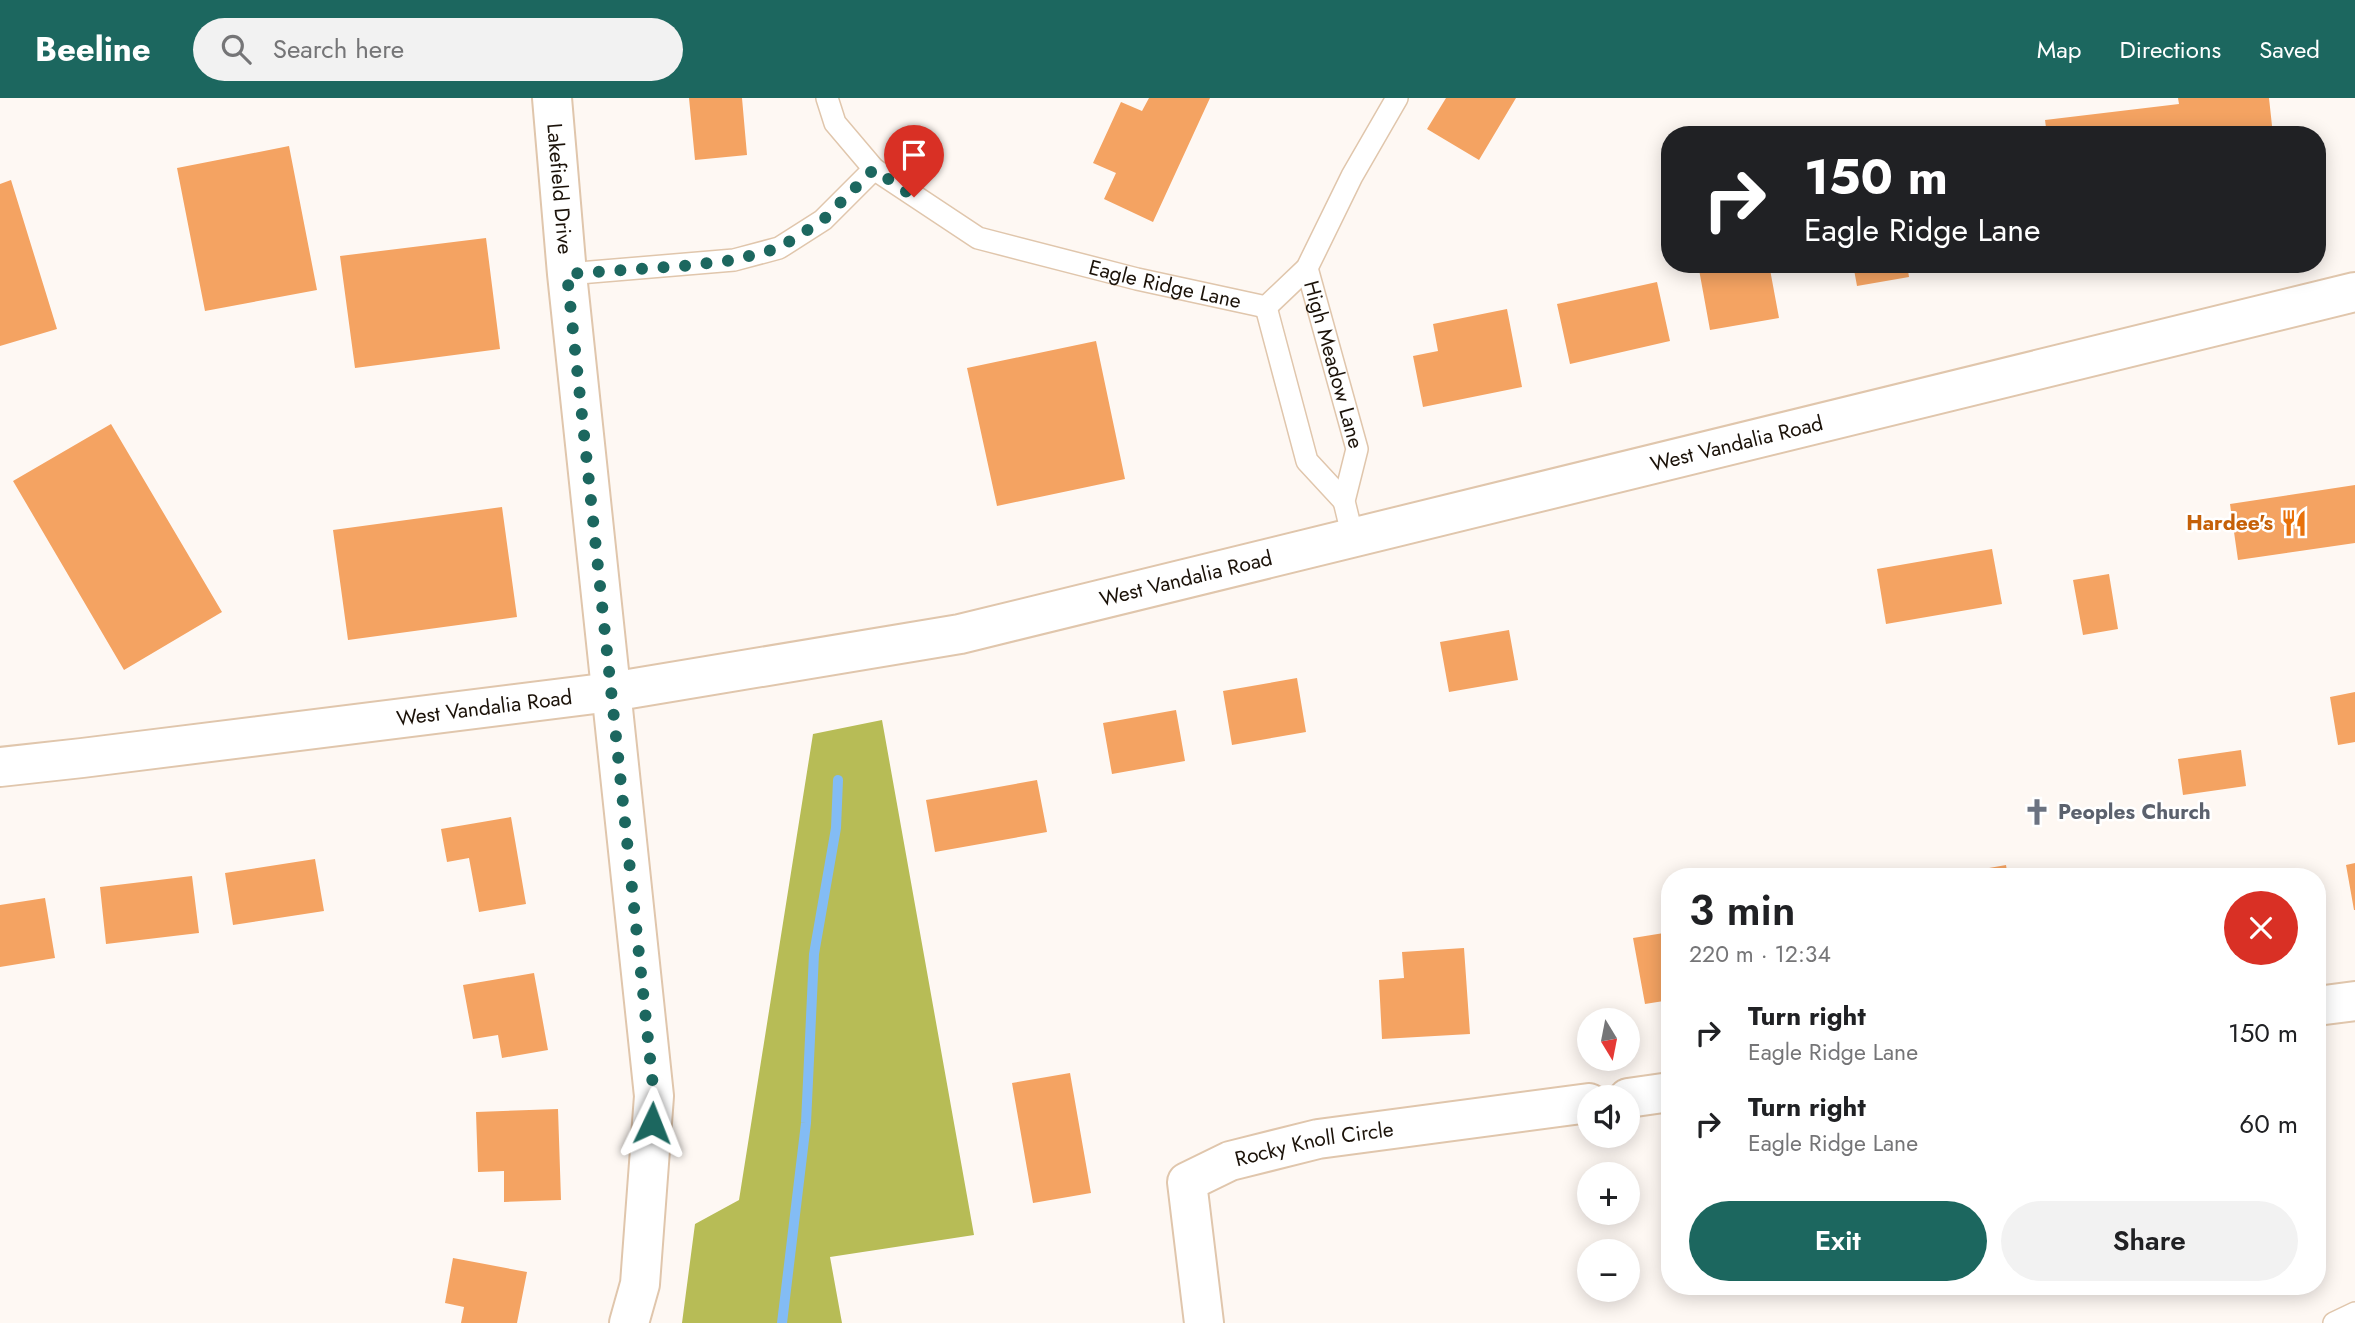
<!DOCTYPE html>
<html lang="en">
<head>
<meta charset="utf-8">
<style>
	body { margin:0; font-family:Jost,sans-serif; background:#f2f2f2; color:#202124; height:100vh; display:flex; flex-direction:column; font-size:26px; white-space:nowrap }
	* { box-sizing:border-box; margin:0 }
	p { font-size:23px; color:#757577 }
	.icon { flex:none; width:38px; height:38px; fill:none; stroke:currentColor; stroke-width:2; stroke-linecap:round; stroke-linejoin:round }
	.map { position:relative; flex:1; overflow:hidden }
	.drawer { position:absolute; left:1661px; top:770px; width:665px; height:427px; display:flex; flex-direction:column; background:#fff; border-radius:28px; box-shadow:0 4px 18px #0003 }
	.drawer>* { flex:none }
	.hud { position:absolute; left:1661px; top:28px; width:665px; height:147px; border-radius:28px; box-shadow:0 4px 18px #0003; background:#202124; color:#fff; overflow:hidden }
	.needle { width:46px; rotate:170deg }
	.fabs { position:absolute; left:1577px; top:910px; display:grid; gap:14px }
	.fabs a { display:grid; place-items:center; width:63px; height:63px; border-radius:50%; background:#fff; box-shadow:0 4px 18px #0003; font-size:35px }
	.pin { position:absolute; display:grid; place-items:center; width:60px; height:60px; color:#fff; margin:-72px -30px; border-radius:50% 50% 50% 0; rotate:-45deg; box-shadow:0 0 7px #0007 }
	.pin .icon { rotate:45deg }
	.me { position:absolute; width:77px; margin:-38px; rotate:2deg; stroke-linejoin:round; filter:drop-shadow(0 0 5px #0008) }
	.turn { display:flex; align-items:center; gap:24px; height:147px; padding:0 28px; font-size:32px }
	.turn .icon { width:91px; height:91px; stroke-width:2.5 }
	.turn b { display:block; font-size:49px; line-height:60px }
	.round { display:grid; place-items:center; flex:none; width:74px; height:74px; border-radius:37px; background:#f2f2f2 }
	.head { display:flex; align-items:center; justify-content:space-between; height:119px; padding:0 28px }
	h1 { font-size:42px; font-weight:600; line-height:52px }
	.primary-button { display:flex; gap:14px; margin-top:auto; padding:14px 28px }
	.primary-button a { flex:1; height:80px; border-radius:42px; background:#1c675f; color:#fff; font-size:28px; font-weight:600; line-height:80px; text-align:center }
	.primary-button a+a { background:#f2f2f2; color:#202124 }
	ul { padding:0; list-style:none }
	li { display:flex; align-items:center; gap:21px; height:91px; padding:0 28px }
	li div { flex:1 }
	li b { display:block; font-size:26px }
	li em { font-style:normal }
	header { display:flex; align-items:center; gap:42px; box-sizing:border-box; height:98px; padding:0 35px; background:#1c675f; color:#fff }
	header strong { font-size:33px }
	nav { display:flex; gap:38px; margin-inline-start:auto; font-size:24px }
	.search { width:490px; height:63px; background:#f2f2f2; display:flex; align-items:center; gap:18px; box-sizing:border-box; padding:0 24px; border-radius:38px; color:#757577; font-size:26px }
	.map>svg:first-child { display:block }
</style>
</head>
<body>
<header>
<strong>Beeline</strong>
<div class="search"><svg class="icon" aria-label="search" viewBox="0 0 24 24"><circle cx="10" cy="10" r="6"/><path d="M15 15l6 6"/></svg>Search here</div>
<nav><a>Map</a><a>Directions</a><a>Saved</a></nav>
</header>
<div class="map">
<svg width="2355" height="1225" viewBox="0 0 2355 1225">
	<rect width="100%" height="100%" fill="#fef8f3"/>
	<path fill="#b7bc56" d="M 882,622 L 974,1137 L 830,1159 L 842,1225 L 682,1225 L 695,1126 L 739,1102 L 813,636 Z"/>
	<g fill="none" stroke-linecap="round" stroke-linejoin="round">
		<path stroke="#83bcf4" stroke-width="10" d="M 782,1225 L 806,1025 L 814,856 L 836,730 L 838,682"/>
	</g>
	<path fill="#f4a362" d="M 689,0 L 742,0 L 747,57 L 695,62 Z
		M 1149,0 L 1210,0 L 1153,124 L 1104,101 L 1116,75 L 1093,65 L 1121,4 L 1142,13 Z
		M 1446,0 L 1516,0 L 1479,62 L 1427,31 Z
		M 2178,0 L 2269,0 L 2273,37 L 2047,37 L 2045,22 L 2179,6 Z
		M 289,48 L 317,192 L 205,213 L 177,70 Z
		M 11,82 L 57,231 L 0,248 L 0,86 Z
		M 486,140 L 500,251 L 355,270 L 340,158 Z
		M 1698,166 L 1769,166 L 1779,220 L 1710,232 Z
		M 1853,166 L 1907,166 L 1909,179 L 1857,188 Z
		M 1657,184 L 1670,243 L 1570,266 L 1557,206 Z
		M 1507,211 L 1522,289 L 1423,309 L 1413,258 L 1438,253 L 1433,226 Z
		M 1096,243 L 1125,381 L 997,408 L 967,270 Z
		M 111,326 L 222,514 L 124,572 L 13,383 Z
		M 2355,387 L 2355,445 L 2238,462 L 2230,406 Z
		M 502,409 L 517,519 L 348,542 L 333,432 Z
		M 1992,451 L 2002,506 L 1886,526 L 1877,471 Z
		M 2109,476 L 2118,531 L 2083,537 L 2073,482 Z
		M 1509,532 L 1518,582 L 1449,594 L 1440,544 Z
		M 1297,580 L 1306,634 L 1232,647 L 1223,593 Z
		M 2355,594 L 2355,644 L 2338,647 L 2330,599 Z
		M 1176,612 L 1185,663 L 1112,676 L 1103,625 Z
		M 2241,652 L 2246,688 L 2183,697 L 2178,661 Z
		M 1037,682 L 1047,734 L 935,754 L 926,702 Z
		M 511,719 L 526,806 L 479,814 L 469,760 L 447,764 L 441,731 Z
		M 315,761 L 324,813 L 233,827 L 225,775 Z
		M 2355,765 L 2355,812 L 2354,812 L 2346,767 Z
		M 2006,767 L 2008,779 L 1955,779 L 1955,776 Z
		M 192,778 L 199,835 L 106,846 L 100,789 Z
		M 45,800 L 55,860 L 0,869 L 0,807 Z
		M 1670,834 L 1670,902 L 1645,906 L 1633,840 Z
		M 1464,850 L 1470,936 L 1382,941 L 1379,882 L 1404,880 L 1402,854 Z
		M 534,875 L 548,952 L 502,960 L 498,937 L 473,941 L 463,887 Z
		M 1070,975 L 1091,1095 L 1033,1105 L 1012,985 Z
		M 558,1011 L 561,1102 L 504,1104 L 504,1073 L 478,1074 L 476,1014 Z
		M 453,1160 L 527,1174 L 517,1225 L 461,1225 L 464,1209 L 445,1205 Z"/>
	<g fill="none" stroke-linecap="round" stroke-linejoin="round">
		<defs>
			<g id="lane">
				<path id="s1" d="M 827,0 L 835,25 L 874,71 L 978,140 L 1137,181 L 1266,209"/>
				<path id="s2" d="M 1307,170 L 1357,351 L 1344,403 L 1353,440"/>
				<path d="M 567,176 L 734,162 L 779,150 L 823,122 L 874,71"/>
				<path d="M 1266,209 L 1307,170 L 1352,78 L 1397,0"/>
				<path d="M 1266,209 L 1307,363 L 1344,403"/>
				<path d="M 2334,1225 L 2355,1215"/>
			</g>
			<g id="street">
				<path id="s3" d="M 552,0 L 567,176 L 654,998 L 640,1186 L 629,1225"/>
				<path d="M 2317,908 L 2355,903"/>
				<path d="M 1628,1000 L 1670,994"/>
				<path id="s4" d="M 1204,1225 L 1187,1084 L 1230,1063 L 1318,1041 L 1589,1005"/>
			</g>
			<g id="secondary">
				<path id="s5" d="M 0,669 L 82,660 L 611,594 L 960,536 L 2355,194"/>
			</g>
		</defs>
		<use href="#lane" stroke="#e0c6ac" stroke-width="24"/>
		<use href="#street" stroke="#e0c6ac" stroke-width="42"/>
		<use href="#secondary" stroke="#e0c6ac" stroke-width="42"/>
		<use href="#lane" stroke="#fff" stroke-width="21"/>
		<use href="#street" stroke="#fff" stroke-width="38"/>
		<use href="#secondary" stroke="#fff" stroke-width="38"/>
	</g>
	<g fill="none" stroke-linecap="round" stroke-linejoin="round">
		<path stroke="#1c675f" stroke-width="12" stroke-dasharray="0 21.6" d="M 652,1025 L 654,998 L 567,176 L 683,168 L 734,162 L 779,150 L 823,122 L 874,71 L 914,99"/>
	</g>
	<defs>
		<symbol id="restaurant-bare" viewBox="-9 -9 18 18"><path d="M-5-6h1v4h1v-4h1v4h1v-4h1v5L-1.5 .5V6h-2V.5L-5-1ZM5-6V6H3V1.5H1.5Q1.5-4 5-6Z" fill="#e8710a" stroke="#fff" stroke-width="2.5" paint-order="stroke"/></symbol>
		<symbol id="church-bare" viewBox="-9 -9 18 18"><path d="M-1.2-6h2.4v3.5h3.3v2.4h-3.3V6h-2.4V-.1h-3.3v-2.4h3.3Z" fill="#6b7280" stroke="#fff" stroke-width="2.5" paint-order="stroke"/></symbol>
	</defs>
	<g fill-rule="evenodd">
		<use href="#restaurant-bare" x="2275" y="406" width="38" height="38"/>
		<use href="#church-bare" x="2018" y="695" width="38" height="38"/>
	</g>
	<g text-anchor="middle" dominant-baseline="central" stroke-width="5" stroke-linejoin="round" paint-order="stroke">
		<g font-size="21" fill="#1b1209" stroke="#fff">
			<text stroke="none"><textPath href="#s3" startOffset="91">Lakefield Drive</textPath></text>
			<text stroke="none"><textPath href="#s1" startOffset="404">Eagle Ridge Lane</textPath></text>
			<text stroke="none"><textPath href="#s2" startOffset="100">High Meadow Lane</textPath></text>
			<text stroke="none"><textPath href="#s5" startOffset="1769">West Vandalia Road</textPath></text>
			<text stroke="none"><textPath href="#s5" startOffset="1202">West Vandalia Road</textPath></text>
			<text stroke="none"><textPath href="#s5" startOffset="488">West Vandalia Road</textPath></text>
			<text stroke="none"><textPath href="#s4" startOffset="276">Rocky Knoll Circle</textPath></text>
		</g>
		<g font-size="21" font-weight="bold" fill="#c56008" stroke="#fff" text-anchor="end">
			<text x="2273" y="425">Hardee's</text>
		</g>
		<g font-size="21" font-weight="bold" fill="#5b616d" stroke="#fff" text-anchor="start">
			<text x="2058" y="714">Peoples Church</text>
		</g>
	</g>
</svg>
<div class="fabs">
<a><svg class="needle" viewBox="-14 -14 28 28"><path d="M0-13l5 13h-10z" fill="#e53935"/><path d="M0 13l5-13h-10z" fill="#757577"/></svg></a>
<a><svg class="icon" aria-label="sound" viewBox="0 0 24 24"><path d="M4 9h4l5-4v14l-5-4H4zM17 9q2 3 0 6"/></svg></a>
<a>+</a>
<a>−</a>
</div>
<div class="pin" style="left:914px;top:99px;background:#d93025"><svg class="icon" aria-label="arrive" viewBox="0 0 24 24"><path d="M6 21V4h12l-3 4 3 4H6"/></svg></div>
<svg class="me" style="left:652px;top:1025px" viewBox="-20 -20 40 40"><path d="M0-17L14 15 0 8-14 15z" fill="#1c675f" stroke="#fff" stroke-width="4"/></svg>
<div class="hud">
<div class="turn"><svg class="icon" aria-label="right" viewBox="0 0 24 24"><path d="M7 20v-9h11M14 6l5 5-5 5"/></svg><div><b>150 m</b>Eagle Ridge Lane</div></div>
</div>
<section class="drawer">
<div class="head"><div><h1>3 min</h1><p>220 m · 12:34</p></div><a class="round" style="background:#d93025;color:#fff"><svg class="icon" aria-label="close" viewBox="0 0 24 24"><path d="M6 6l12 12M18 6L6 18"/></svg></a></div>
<ul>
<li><svg class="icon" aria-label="right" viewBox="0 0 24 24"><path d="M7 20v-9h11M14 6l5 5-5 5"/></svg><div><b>Turn right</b><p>Eagle Ridge Lane</p></div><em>150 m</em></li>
<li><svg class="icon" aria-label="right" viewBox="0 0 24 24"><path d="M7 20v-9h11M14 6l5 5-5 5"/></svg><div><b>Turn right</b><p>Eagle Ridge Lane</p></div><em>60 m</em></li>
</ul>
<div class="primary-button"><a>Exit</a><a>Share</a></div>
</section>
</div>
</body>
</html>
